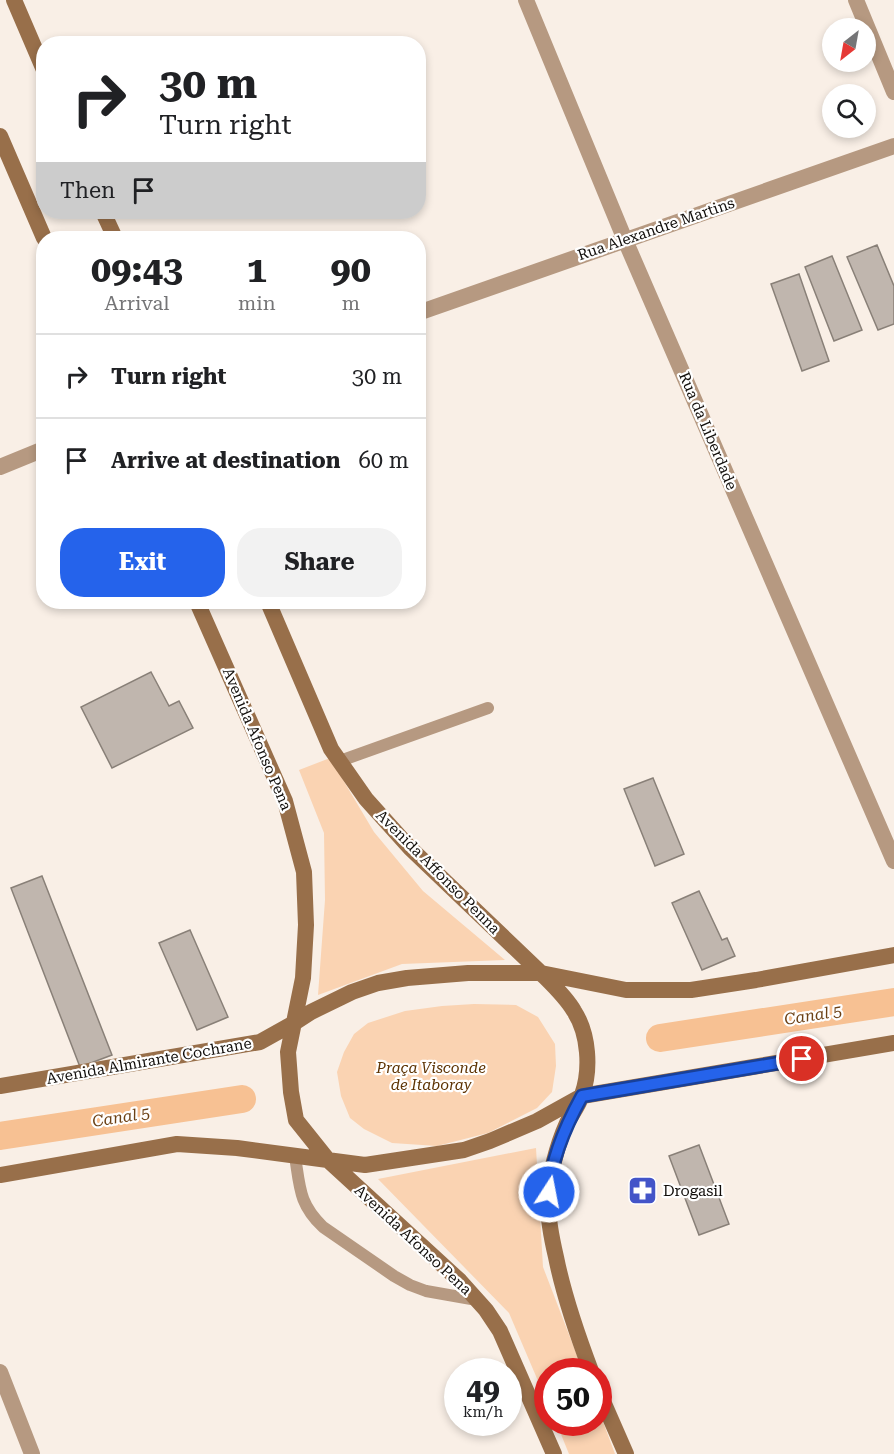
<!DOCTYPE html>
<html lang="en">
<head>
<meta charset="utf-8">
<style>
	body { margin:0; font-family:"Roboto Serif",serif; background:#f2f2f2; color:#202124; height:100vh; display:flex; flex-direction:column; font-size:22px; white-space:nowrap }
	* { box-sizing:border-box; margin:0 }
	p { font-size:20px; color:#757577 }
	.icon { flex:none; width:33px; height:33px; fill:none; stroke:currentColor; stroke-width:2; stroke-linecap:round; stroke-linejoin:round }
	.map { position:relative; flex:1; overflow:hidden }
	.drawer { position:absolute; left:36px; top:231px; width:390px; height:378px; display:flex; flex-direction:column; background:#fff; border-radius:24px; box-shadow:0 3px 9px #0003 }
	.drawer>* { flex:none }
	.guide { position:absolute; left:36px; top:36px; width:390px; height:183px; border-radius:24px; box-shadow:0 3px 9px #0003; background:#fff; color:#202124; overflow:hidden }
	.needle { width:39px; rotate:211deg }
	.buttons { position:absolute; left:822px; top:18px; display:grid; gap:12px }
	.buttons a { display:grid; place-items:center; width:54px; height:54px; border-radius:50%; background:#fff; box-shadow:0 3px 9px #0003; font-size:30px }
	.speed { position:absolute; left:444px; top:1358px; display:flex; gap:12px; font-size:30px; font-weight:700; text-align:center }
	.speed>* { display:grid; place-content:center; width:78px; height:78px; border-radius:50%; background:#fff; box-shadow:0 3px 9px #0003; line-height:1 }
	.speed small { font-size:15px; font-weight:400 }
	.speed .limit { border:9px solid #d22; background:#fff; color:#111 }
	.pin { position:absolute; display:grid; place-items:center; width:51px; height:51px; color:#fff; margin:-26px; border:3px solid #fff; border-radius:50%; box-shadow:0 2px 6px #0007 }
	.me { position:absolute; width:66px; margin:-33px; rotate:11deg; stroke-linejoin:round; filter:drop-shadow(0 0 4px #0008) }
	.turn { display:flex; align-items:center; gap:21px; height:126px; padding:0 24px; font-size:27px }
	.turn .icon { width:78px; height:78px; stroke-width:2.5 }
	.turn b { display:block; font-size:42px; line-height:51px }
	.then { display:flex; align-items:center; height:57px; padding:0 24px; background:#0003; gap:12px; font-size:22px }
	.eta { display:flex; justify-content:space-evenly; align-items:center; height:102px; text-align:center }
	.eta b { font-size:36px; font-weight:700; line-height:42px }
	.action { display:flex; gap:12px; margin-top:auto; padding:12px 24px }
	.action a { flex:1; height:69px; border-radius:24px; background:#2563eb; color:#fff; font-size:24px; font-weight:700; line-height:69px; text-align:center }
	.action a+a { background:#f2f2f2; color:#202124 }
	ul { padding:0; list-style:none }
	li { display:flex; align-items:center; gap:18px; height:84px; padding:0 24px; border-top:2px solid #e0e0e0 }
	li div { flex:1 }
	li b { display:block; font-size:22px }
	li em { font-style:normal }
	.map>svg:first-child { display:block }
</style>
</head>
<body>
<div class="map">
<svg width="894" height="1454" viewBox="0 0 894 1454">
	<rect width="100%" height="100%" fill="#f9efe6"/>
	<path fill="#fad3b2" d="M 330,758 L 374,832 L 423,891 L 505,960 L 402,964 L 318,995 L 325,900 L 324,833 L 299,770 Z
		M 474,1004 L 516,1005 L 538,1017 L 555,1044 L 556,1066 L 552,1092 L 537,1108 L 488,1133 L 437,1146 L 392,1143 L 364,1129 L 350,1118 L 341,1096 L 337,1072 L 344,1052 L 354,1034 L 368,1023 L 405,1011 L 442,1006 Z
		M 536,1148 L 543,1267 L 583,1371 L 548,1371 L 547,1402 L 509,1313 L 378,1179 Z
		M 599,1411 L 615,1454 L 569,1454 L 556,1422 L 598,1422 Z"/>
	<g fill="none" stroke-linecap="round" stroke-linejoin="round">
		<path stroke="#f7c193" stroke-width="28" d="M 660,1038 L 894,1002
			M 0,1136 L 242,1099"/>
	</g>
	<path fill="#c0b6ae" stroke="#898078" stroke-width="1.5" d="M 877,245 L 894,286 L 894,324 L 878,330 L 847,257 Z
		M 832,256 L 862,330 L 834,341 L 805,267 Z
		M 799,274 L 829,361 L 802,371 L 771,284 Z
		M 151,672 L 169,706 L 179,701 L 193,728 L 112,768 L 81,707 Z
		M 653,778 L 684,854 L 655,866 L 624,789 Z
		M 42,876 L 112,1055 L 80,1067 L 11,888 Z
		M 699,891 L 722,940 L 727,938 L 735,956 L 702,970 L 672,903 Z
		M 190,930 L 228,1017 L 197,1030 L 159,943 Z
		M 699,1145 L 729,1224 L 699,1235 L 669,1156 Z"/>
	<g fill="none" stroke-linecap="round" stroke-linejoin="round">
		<path stroke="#b69981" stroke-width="12" d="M 340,761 L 488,708
			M 295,1156 C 300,1188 299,1204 323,1227 L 394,1276 L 410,1285 L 426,1291 L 477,1300"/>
		<path stroke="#b69981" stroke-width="16" d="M 526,0 L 625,240 L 894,861
			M 856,0 L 894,92
			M 0,467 L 44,449
			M 0,1372 L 32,1454"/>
		<path stroke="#b69981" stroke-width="16" d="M 418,313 L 894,146"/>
		<path stroke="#986f4a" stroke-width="16" d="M 14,0 L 44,70
			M 0,136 L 44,238
			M 103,212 L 115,238
			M 197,602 L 285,801 L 304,872 L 306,925 L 303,978 L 288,1052 L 291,1092 L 296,1120 L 328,1160 L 460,1281 L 486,1310 L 500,1331 L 554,1454
			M 268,602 L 331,749 L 366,799 L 410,848 L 541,973 C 553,985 566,997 574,1011 C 589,1034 591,1070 582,1095 C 579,1105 572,1114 567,1123 C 557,1145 548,1179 548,1203 C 548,1221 552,1240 556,1257 C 564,1297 577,1334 591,1371
			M 0,1086 L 260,1042 L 294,1023 L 311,1012 L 352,992 L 378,983 L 407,978 L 468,973 L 541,973 L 626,990 L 691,990 L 756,980 L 894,955
			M 0,1175 L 177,1144 L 237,1148 L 365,1165 L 464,1150 L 490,1141 L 537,1121 L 582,1096 L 894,1043
			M 598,1390 L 626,1454"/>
	</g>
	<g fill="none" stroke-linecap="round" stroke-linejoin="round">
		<defs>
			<path id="route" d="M 549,1192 C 551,1158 566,1125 582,1096 L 802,1059"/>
		</defs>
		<use href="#route" stroke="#184099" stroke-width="15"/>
		<use href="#route" stroke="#2563eb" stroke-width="10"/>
	</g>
	<defs>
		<symbol id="pharmacy-square" viewBox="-11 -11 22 22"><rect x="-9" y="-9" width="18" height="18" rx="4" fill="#4354c8" stroke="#fff"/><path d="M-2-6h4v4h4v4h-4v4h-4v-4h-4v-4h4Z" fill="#fff"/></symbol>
	</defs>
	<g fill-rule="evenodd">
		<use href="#pharmacy-square" x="626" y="1174" width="33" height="33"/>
	</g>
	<g text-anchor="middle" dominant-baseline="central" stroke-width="4.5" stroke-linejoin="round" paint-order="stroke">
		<g font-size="15" fill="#110e0b" stroke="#fff">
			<text transform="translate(656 229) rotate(-19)">Rua Alexandre Martins</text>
			<text transform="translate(708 431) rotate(67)">Rua da Liberdade</text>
			<text transform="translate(257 739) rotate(67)">Avenida Afonso Pena</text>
			<text transform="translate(438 872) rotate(45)">Avenida Affonso Penna</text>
			<text transform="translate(149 1061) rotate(-10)">Avenida Almirante Cochrane</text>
			<text transform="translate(413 1240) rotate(43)">Avenida Afonso Pena</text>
		</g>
		<g font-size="15" font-style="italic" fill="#5d3303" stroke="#fff">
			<text x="431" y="1068">Praça Visconde<tspan x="431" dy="17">de Itaboray</tspan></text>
		</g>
		<g font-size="15" fill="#110e0b" stroke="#fff" text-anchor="start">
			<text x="663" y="1191">Drogasil</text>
		</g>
		<g font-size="16" font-style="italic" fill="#6c4115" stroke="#fff">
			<text transform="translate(813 1015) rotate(-9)">Canal 5</text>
			<text transform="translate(121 1117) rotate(-9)">Canal 5</text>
		</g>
	</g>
</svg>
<div class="buttons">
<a><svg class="needle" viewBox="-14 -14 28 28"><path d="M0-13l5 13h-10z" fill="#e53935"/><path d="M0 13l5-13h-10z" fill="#757577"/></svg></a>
<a><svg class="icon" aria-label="search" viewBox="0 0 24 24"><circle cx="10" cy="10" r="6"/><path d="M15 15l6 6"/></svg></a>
</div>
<div class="speed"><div>49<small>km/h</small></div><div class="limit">50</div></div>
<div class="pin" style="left:802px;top:1059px;background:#d93025"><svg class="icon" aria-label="arrive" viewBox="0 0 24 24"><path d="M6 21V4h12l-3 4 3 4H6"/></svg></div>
<svg class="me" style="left:549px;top:1192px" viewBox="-20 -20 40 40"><circle r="17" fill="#2563eb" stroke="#fff" stroke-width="3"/><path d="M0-11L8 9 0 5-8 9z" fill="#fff"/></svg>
<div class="guide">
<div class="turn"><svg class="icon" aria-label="right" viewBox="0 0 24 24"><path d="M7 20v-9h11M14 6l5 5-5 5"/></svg><div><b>30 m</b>Turn right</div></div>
<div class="then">Then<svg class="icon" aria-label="arrive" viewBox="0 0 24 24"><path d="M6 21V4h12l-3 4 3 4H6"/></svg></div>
</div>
<section class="drawer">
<div class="eta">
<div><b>09:43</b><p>Arrival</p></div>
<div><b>1</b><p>min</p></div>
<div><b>90</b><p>m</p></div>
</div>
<ul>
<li><svg class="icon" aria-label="right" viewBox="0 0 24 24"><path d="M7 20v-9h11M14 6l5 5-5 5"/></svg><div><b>Turn right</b></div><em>30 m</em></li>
<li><svg class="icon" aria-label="arrive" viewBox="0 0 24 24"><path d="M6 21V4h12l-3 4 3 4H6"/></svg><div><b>Arrive at destination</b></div><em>60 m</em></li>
</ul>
<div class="action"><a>Exit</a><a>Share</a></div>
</section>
</div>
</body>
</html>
